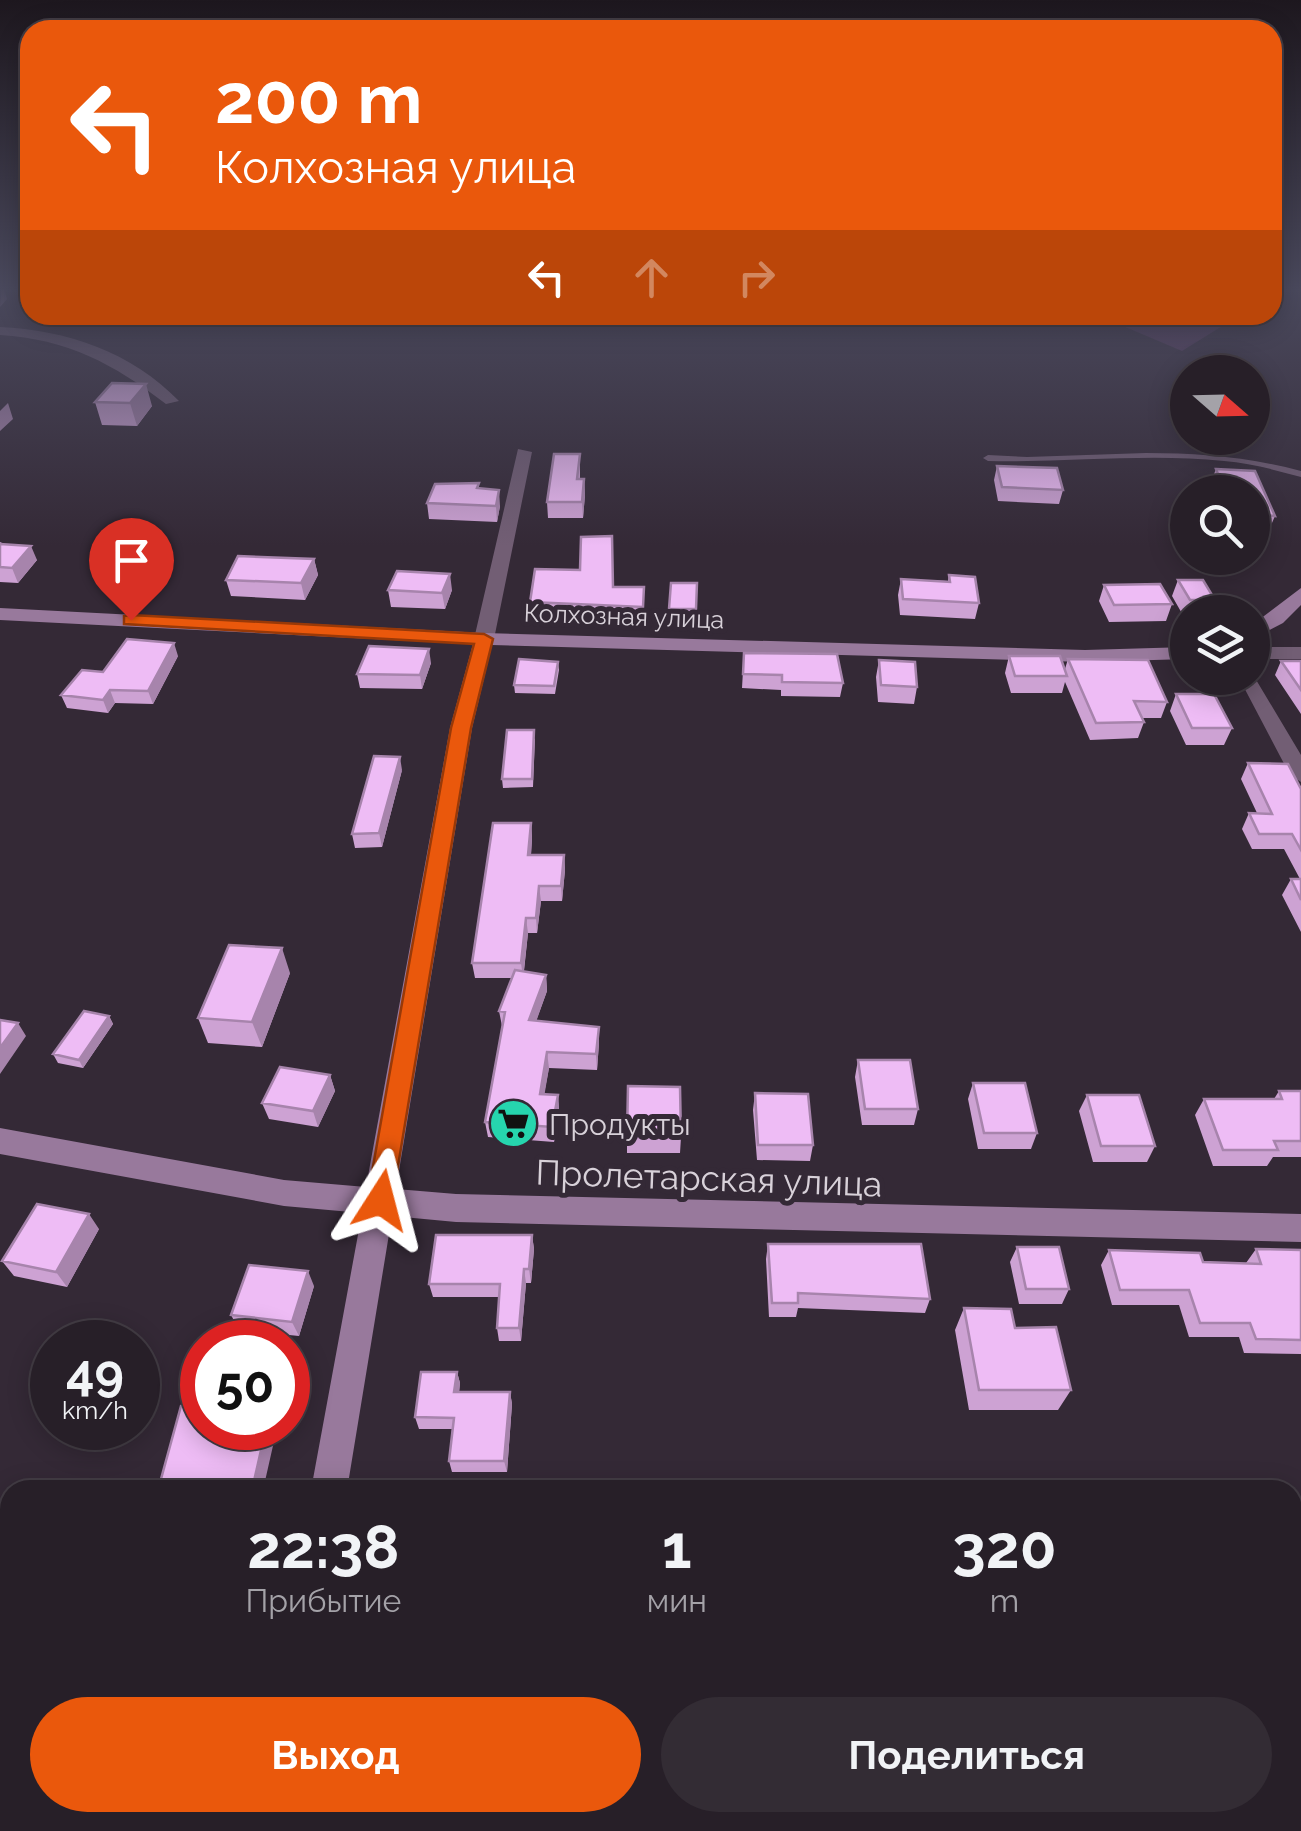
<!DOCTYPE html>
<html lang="ru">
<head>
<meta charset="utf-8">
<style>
	body { margin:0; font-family:Raleway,sans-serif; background:#332c34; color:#f1f3f6; height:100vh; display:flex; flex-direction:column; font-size:38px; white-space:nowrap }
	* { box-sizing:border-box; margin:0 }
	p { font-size:32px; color:#a4a2a8 }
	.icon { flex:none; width:55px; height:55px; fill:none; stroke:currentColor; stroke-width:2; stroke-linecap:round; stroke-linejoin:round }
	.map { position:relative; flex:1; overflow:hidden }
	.drawer { position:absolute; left:0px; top:1480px; width:1302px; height:352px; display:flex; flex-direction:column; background:#271f28; border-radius:30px 30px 0 0; box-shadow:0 5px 25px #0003,0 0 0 2px #433d45 }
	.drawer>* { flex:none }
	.top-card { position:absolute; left:20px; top:20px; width:1262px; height:305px; border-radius:30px; box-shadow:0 5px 25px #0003,0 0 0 2px #433d45; background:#ea580c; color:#fff; overflow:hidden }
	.needle { width:65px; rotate:110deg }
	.controls { position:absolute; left:1170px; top:355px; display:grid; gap:20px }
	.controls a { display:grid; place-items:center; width:100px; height:100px; border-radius:50%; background:#271f28; box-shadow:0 5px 25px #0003,0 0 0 2px #433d45; font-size:50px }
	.speed { position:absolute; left:30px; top:1320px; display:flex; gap:20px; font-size:50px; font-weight:700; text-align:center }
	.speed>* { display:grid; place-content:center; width:130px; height:130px; border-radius:50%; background:#271f28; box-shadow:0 5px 25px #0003,0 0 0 2px #433d45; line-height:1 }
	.speed small { font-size:25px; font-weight:400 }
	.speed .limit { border:15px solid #d22; background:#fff; color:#111 }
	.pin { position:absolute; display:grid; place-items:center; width:85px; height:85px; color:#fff; margin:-102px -42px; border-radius:50% 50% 50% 0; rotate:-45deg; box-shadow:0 0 10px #0007 }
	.pin .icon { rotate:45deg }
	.me { position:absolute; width:110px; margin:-55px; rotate:9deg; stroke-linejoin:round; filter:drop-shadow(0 0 8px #0008) }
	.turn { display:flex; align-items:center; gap:35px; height:210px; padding:0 30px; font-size:45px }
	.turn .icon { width:130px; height:130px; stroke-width:2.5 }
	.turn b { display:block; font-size:70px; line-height:85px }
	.lanes { display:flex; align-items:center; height:95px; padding:0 30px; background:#0003; justify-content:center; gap:50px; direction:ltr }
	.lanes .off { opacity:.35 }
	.eta { display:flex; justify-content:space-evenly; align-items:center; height:170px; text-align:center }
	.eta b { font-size:60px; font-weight:700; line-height:70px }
	.cta { display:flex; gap:20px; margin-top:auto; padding:20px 30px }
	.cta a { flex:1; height:115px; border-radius:60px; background:#ea580c; color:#fff; font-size:40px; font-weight:700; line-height:115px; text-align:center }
	.cta a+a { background:#332c34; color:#f1f3f6 }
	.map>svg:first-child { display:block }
</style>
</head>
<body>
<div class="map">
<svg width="1301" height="1831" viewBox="0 0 1301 1831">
	<rect width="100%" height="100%" fill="#342936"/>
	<path fill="#5f3a64" d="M 1097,315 L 1240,315 L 1182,351 Z"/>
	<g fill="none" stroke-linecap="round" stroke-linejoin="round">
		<path fill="#725e74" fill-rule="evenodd" d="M 1146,453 C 1199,453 1249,457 1301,471 L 1301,477 C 1275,470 1250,463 1224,461 C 1146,453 1066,463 988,461 L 983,458 L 988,455 L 1027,457 Z"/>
		<path fill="#725e74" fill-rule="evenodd" d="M 0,327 C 66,330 132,352 179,401 L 166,404 C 114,364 67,339 0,335 Z
			M 518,449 L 532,452 L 494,639 L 484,645 L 474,639 Z
			M 1252,647 L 1301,647 L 1301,659 L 1252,659 Z
			M 1252,673 L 1301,755 L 1301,782 L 1290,775 L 1239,678 L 1252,678 Z"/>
		<path fill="#98799c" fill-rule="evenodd" d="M 1301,588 L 1301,605 L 1283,623 L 1252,639 L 1252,625 Z
			M 0,608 L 484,633 L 1085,650 L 1188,647 L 1188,659 L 1085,662 L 492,645 L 472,728 L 396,1189 L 456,1194 L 1301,1214 L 1301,1242 L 456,1222 L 392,1216 L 347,1490 L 311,1490 L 362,1213 L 284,1206 L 0,1154 L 0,1128 L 284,1180 L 366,1187 L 450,728 L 473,644 L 0,620 Z
			M 249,1822 L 291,1822 L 289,1831 L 247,1831 Z"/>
	</g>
	<path fill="#cda2d3" d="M 1182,315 L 1219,315 L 1206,322 Z
		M 112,383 L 152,406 L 137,426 L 102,425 L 95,402 Z
		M 580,454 L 580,479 L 584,479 L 585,495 L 583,518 L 548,518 L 547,502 Z
		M 997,466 L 1063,490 L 1059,504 L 998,501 L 994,480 Z
		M 1216,469 L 1255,471 L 1275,516 L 1268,532 L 1252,530 L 1252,492 L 1213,492 L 1210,484 Z
		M 479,483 L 479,488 L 500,506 L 497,522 L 429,519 L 427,503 Z
		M 0,542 L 37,560 L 18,583 L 0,582 Z
		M 314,559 L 318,575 L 305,600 L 231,596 L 226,580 Z
		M 949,575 L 979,603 L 975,619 L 900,615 L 898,595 L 901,579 L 948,581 Z
		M 1178,580 L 1215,600 L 1210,612 L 1188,612 L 1188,617 L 1184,617 L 1172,596 Z
		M 671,583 L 697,583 L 696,618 L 669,617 Z
		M 1104,585 L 1172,604 L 1166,621 L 1109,622 L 1099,601 Z
		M 613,587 L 644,599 L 643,619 L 531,614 L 530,602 Z
		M 388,590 L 452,590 L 445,609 L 391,607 Z
		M 744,653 L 843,683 L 840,697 L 781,696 L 781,690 L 742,688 Z
		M 178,656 L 153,704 L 115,703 L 108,713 L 67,708 L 61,695 L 103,672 Z
		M 1009,656 L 1065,669 L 1068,659 L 1167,702 L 1161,718 L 1142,718 L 1144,722 L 1138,738 L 1090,740 L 1065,682 L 1062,693 L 1011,693 L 1005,673 Z
		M 879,660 L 917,687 L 914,704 L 878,702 L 876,677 Z
		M 1281,661 L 1301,661 L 1301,714 L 1275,675 Z
		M 558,662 L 559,670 L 555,694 L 515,693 L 514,685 Z
		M 431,663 L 422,689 L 360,688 L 357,674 Z
		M 1176,694 L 1232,728 L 1224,745 L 1186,745 L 1170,711 Z
		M 535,738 L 533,787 L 503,788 L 502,779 Z
		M 1248,763 L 1301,789 L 1301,932 L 1282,895 L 1291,879 L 1300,879 L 1284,849 L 1252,849 L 1242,829 L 1249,813 L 1257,813 L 1241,779 Z
		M 402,770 L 382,847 L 355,848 L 352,834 Z
		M 531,823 L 532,838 L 531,855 L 564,855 L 565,870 L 562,901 L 541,901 L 537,933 L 528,933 L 524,971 L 546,975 L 547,991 L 536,1021 L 599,1027 L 599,1043 L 597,1070 L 549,1068 L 544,1094 L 558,1095 L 559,1110 L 554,1142 L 488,1137 L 485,1122 L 502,1026 L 499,1011 L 512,978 L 475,978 L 472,963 Z
		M 290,973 L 262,1047 L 208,1043 L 198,1018 Z
		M 109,1016 L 113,1024 L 83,1068 L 58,1063 L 53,1054 Z
		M 858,1060 L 918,1109 L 914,1125 L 862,1125 L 855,1077 Z
		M 330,1075 L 335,1091 L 318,1127 L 269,1119 L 262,1103 Z
		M 973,1083 L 1037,1133 L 1031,1149 L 978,1149 L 968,1099 Z
		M 1279,1091 L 1301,1091 L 1301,1157 L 1273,1157 L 1267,1166 L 1213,1166 L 1195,1115 L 1204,1099 L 1274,1099 Z
		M 755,1093 L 813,1145 L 810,1161 L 757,1160 L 753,1110 Z
		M 1087,1095 L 1155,1146 L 1147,1162 L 1093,1162 L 1079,1111 Z
		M 627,1137 L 681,1137 L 680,1153 L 627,1153 Z
		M 99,1229 L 67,1287 L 14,1276 L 2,1261 Z
		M 532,1235 L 534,1249 L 531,1283 L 526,1283 L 521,1341 L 499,1341 L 497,1328 L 499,1297 L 433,1297 L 429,1284 Z
		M 768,1244 L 930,1299 L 925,1313 L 798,1308 L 796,1317 L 769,1317 L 766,1259 Z
		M 1017,1247 L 1069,1289 L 1062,1304 L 1019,1304 L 1010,1262 Z
		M 1256,1249 L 1301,1250 L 1301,1354 L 1244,1353 L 1239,1337 L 1189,1337 L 1179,1305 L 1112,1305 L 1101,1265 L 1109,1250 L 1203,1262 L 1246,1263 Z
		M 314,1286 L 299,1336 L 239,1330 L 231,1315 Z
		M 964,1308 L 1015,1328 L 1071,1390 L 1058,1410 L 969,1410 L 955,1330 Z
		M 457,1372 L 460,1383 L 459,1392 L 510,1392 L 512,1404 L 507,1472 L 452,1472 L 449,1461 L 452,1429 L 419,1429 L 415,1417 Z"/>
	<path fill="#a784ac" d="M 1,289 L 4,289 L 7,299 L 0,307 Z
		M 1208,315 L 1219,315 L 1206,322 Z
		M 146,384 L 152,406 L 137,426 L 130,403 Z
		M 8,403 L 13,419 L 0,431 L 0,411 Z
		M 584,479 L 585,495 L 583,518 L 582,502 Z
		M 499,490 L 500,506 L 497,522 L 496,506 Z
		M 31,546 L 37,560 L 18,583 L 12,568 Z
		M 314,559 L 318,575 L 305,600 L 301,583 Z
		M 450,574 L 452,590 L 445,609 L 442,593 Z
		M 174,643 L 178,656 L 153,704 L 148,691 Z
		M 429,649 L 431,663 L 422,689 L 420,675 Z
		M 110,690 L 115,703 L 108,713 L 103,700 Z
		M 400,757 L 402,770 L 382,847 L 379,833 Z
		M 531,823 L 532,838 L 530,870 L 528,855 Z
		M 564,855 L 565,870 L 562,901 L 561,886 Z
		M 539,886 L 541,901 L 537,933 L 536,918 Z
		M 526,918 L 528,933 L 523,978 L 521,963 Z
		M 282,948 L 290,973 L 262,1047 L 252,1022 Z
		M 546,975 L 547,991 L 531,1036 L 529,1020 Z
		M 109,1016 L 113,1024 L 83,1068 L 79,1060 Z
		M 18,1023 L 26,1036 L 0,1074 L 0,1048 Z
		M 599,1027 L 599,1043 L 597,1070 L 596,1054 Z
		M 547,1052 L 549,1068 L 542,1109 L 540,1094 Z
		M 330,1075 L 335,1091 L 318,1127 L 313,1111 Z
		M 558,1095 L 559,1110 L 554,1142 L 552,1127 Z
		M 89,1214 L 99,1229 L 67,1287 L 56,1272 Z
		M 532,1235 L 534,1249 L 531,1283 L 529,1269 Z
		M 524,1269 L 526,1283 L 521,1341 L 519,1328 Z
		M 308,1271 L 314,1286 L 299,1336 L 292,1322 Z
		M 457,1372 L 460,1383 L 458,1404 L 454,1392 Z
		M 510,1392 L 512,1404 L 507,1472 L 504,1461 Z
		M 266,1428 L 277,1428 L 263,1490 L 252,1490 Z
		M 411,1822 L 417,1822 L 416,1831 L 410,1831 Z"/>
	<path fill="#eebcf5" stroke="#a784ac" stroke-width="2.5" d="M 112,383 L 146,384 L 130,403 L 95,402 Z
		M 554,454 L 580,454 L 577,479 L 584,479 L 582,502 L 547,502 Z
		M 997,466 L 1057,468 L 1063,490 L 1002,487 Z
		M 1216,469 L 1255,471 L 1275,516 L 1252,514 L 1252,492 L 1225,492 Z
		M 479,483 L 477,488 L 499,490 L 496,506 L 427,503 L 435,484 Z
		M 612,536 L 613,587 L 644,587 L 643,607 L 530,602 L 535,569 L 580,570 L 581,537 Z
		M 0,544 L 31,546 L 12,568 L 0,567 Z
		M 238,556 L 314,559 L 301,583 L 226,580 Z
		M 397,571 L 450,574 L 442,593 L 388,590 Z
		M 949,575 L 975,577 L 979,603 L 903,599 L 901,579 L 950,582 Z
		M 1178,580 L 1203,580 L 1215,600 L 1190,600 Z
		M 671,583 L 697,583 L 696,609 L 669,609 Z
		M 1160,584 L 1172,604 L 1114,605 L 1104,585 Z
		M 127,639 L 174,643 L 148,691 L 110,690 L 103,700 L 61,695 L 82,670 L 103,672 Z
		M 369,646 L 429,649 L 420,675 L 357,674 Z
		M 744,653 L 837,654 L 843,683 L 782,682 L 782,675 L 743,674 Z
		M 1009,656 L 1060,656 L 1067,676 L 1015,676 Z
		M 519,659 L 558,662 L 554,686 L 514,685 Z
		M 1068,659 L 1148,660 L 1167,702 L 1134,701 L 1144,722 L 1096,723 Z
		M 879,660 L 915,662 L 917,687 L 881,685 Z
		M 1281,661 L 1301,661 L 1301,690 Z
		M 1176,694 L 1214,694 L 1232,728 L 1192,728 Z
		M 507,730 L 534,730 L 532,779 L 502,779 Z
		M 374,756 L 400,757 L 379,833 L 352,834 Z
		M 1248,763 L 1288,764 L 1301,789 L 1301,850 L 1292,834 L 1259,834 L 1249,813 L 1272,814 Z
		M 493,823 L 531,823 L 528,855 L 564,855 L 561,886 L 539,886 L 536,918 L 526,918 L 521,963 L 472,963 Z
		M 1291,879 L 1301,879 L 1301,900 Z
		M 229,945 L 282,948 L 252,1022 L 198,1018 Z
		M 515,970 L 546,975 L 529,1020 L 599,1027 L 596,1054 L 547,1052 L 540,1094 L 558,1095 L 552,1127 L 485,1122 L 505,1012 L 499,1011 Z
		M 84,1011 L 109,1016 L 79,1060 L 53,1054 Z
		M 0,1020 L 18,1023 L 0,1048 Z
		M 858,1060 L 910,1060 L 918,1109 L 865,1109 Z
		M 280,1067 L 330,1075 L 313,1111 L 262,1103 Z
		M 973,1083 L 1025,1083 L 1037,1133 L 984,1133 Z
		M 628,1086 L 680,1087 L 681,1137 L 627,1137 Z
		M 1279,1091 L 1301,1091 L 1301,1141 L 1274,1141 L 1278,1150 L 1223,1150 L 1204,1099 L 1282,1099 Z
		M 755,1093 L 808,1094 L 813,1145 L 758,1145 Z
		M 1087,1095 L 1139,1095 L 1155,1146 L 1101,1146 Z
		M 37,1204 L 89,1214 L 56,1272 L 2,1261 Z
		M 436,1235 L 532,1235 L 529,1269 L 524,1269 L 519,1328 L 497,1328 L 500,1284 L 429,1284 Z
		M 768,1244 L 921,1244 L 930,1299 L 798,1293 L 798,1303 L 772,1303 Z
		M 1017,1247 L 1059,1247 L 1069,1289 L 1026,1289 Z
		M 1256,1249 L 1301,1250 L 1301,1340 L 1256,1339 L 1250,1323 L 1200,1323 L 1189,1290 L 1120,1290 L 1109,1250 L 1200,1253 L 1203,1262 L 1261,1264 Z
		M 249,1265 L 308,1271 L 292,1322 L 231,1315 Z
		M 964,1308 L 1011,1309 L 1015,1328 L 1056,1327 L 1071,1390 L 979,1390 Z
		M 421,1372 L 457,1372 L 454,1392 L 510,1392 L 504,1461 L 449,1461 L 454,1418 L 415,1417 Z
		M 181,1406 L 202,1406 L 202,1428 L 266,1428 L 252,1490 L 158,1490 Z
		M 351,1822 L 411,1822 L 410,1831 L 350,1831 Z
		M 132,1823 L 194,1830 L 129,1831 Z"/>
	<linearGradient id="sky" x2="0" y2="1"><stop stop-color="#1d171e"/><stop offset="0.53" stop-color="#4a495d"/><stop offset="1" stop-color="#4a495d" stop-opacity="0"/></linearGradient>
	<rect width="1301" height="546" fill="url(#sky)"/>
	<path fill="#ea580c" stroke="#983908" stroke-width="2.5" d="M 131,615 L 484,634 L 493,639 L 471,728 L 391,1208 L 381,1212 L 371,1208 L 367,1200 L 451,728 L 474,644 L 124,624 L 124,616 Z"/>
	<defs>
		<symbol id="supermarket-disc" viewBox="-11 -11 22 22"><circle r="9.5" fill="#26d5ae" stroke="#342936"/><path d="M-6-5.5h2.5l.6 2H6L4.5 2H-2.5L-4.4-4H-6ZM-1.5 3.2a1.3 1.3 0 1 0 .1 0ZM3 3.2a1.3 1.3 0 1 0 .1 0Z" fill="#111"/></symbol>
	</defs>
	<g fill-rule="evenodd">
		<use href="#supermarket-disc" x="486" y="1096" width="55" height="55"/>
	</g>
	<g text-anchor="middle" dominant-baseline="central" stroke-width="10" stroke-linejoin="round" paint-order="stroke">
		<g font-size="25" fill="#d8d1d9" stroke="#342936">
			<text transform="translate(624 616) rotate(2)">Колхозная улица</text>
		</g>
		<g font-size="30" fill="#d8d1d9" stroke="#342936" text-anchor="start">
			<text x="549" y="1124">Продукты</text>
		</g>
		<g font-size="35" fill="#d8d1d9" stroke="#342936">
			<text transform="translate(709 1178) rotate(2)">Пролетарская улица</text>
		</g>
	</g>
</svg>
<div class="controls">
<a><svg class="needle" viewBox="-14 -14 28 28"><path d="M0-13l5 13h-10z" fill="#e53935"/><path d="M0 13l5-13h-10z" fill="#a4a2a8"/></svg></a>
<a><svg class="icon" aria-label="search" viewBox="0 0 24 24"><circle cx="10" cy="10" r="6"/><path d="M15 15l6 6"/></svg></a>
<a><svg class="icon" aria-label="layers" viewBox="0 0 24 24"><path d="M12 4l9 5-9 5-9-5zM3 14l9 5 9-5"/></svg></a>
</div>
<div class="speed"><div>49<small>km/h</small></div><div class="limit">50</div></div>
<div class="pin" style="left:131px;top:620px;background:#d93025"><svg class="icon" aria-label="arrive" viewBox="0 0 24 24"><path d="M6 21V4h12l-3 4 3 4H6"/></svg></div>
<svg class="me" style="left:381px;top:1200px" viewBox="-20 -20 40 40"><path d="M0-17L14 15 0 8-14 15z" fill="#ea580c" stroke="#fff" stroke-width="4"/></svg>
<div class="top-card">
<div class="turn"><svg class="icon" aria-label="left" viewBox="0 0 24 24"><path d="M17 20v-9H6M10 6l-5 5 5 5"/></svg><div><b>200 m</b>Колхозная улица</div></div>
<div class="lanes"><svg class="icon" aria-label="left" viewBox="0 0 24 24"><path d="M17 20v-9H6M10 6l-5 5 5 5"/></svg><svg class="icon off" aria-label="ahead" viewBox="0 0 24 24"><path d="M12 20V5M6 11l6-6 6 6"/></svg><svg class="icon off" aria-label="right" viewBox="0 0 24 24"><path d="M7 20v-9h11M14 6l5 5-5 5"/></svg></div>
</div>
<section class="drawer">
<div class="eta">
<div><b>22:38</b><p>Прибытие</p></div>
<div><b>1</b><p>мин</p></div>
<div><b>320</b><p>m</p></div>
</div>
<div class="cta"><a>Выход</a><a>Поделиться</a></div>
</section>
</div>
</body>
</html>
